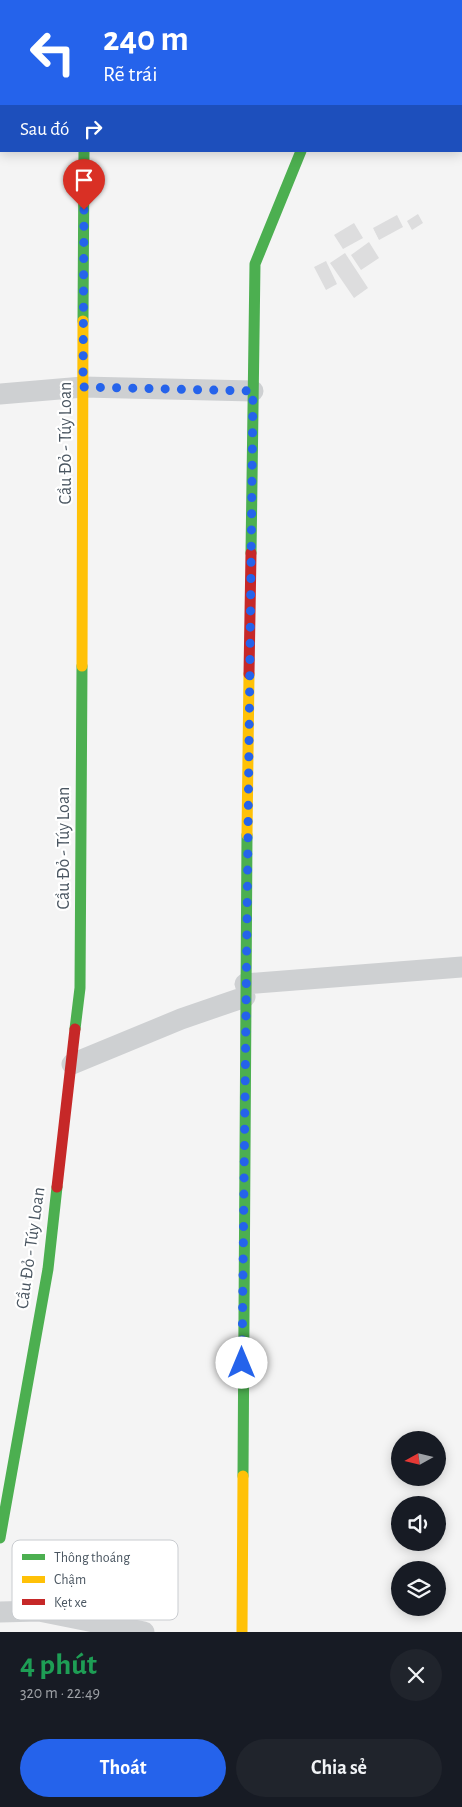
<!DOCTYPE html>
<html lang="vi">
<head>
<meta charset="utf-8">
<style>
	body { margin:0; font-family:"Alegreya Sans",sans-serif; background:#20242c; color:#f1f3f6; height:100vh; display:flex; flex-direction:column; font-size:19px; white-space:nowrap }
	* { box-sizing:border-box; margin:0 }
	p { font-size:16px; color:#9ea1a6 }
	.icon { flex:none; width:28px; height:28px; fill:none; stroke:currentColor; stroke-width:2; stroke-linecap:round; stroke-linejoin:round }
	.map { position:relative; height:1632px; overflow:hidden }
	.details { display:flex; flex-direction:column; background:#171b24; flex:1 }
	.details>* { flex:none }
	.banner { position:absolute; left:0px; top:0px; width:462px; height:152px; box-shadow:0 2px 12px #0003; background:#2563eb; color:#fff; overflow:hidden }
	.needle { width:32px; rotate:262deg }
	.fabs { position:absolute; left:391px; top:1431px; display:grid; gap:10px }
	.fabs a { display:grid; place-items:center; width:55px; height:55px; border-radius:50%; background:#171b24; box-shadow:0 2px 12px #0003; font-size:25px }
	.pin { position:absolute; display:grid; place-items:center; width:42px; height:42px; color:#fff; margin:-51px -21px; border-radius:50% 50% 50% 0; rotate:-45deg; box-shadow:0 0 5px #0007 }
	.pin .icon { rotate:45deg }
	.me { position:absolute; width:55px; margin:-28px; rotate:0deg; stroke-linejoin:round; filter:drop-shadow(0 0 4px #0008) }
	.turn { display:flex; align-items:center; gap:18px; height:105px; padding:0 20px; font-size:22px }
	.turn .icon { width:65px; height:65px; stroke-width:2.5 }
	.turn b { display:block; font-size:35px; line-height:42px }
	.then { display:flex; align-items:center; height:48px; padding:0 20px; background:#0003; gap:10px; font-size:19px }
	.round { display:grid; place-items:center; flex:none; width:52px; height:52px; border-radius:26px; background:#20242c }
	.overview { display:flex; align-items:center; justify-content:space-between; height:85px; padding:0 20px }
	h1 { font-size:30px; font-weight:700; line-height:38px; color:#1e9e55 }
	.cta { display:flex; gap:10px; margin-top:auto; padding:10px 20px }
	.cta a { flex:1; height:58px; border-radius:30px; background:#2563eb; color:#fff; font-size:20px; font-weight:700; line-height:58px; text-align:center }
	.cta a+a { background:#20242c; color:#f1f3f6 }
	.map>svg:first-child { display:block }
</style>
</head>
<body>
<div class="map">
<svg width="462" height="1632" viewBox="0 0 462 1632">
	<rect width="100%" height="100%" fill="#f4f4f4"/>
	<path fill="#ddddde" d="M 418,214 L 423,223 L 412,230 L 407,221 Z
		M 397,215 L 403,227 L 379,240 L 373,228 Z
		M 354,223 L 363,238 L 343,249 L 334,235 Z
		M 369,242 L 379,258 L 361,270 L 351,255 Z
		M 345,253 L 368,288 L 354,298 L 330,263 Z
		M 326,261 L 337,284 L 326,290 L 314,267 Z"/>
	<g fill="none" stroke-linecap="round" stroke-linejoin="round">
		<path stroke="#bcc7c4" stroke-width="3" stroke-dasharray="4 2.5" stroke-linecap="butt" d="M 445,0 L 445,1"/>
		<path stroke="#ced0d2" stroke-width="21" d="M 249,1 L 257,0
			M 366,1 L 366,0
			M 0,71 L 1,71
			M 0,394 L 83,387 L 253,391
			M 245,984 L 462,967
			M 72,1064 L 181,1019 L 245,997
			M 0,1612 L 39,1611 L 144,1632"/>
		<path stroke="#4caf50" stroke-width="11" d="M 85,0 L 85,1
			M 83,321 L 84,151
			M 251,553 L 255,264 L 301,151
			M 75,1029 L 80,988 L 82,666
			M 243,1476 L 247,835
			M 0,1538 L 48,1269 L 57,1187"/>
		<path stroke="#ffc107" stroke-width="11" d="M 82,666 L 83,321
			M 247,835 L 249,674
			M 242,1632 L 243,1476"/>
		<path stroke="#c62828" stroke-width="11" d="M 249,674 L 251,553
			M 57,1187 L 75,1029"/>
	</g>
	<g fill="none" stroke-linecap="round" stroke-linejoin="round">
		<path stroke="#2563eb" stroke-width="9" stroke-dasharray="0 16.2" d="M 84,210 L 83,387 L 253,391 L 242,1363"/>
	</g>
	<g text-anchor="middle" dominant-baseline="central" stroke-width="4.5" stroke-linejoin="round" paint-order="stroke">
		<g font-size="18" fill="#4a5661" stroke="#fff">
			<text transform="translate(66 443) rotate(-90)">Cầu Đỏ - Túy Loan</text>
			<text transform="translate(64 848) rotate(-90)">Cầu Đỏ - Túy Loan</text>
			<text transform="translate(31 1248) rotate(-82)">Cầu Đỏ - Túy Loan</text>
		</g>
	</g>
	<rect x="12" y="1540" width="166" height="80" rx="8" fill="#fff" stroke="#c9ccd0" stroke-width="1"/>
	<rect x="22" y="1554" width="23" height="6" fill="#4caf50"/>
	<rect x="22" y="1576" width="23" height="7" fill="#ffc107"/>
	<rect x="22" y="1599" width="23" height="6" fill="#c62828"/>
	<g font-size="14" fill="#4a5661">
		<text x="54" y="1562">Thông thoáng</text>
		<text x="54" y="1584">Chậm</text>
		<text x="54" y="1607">Kẹt xe</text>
	</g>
</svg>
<div class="fabs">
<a><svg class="needle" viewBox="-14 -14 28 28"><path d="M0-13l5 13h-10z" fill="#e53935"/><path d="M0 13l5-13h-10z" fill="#9ea1a6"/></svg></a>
<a><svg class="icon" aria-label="sound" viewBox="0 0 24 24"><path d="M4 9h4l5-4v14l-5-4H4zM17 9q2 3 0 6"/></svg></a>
<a><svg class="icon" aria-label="layers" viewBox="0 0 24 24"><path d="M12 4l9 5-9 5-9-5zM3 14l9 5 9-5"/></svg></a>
</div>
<div class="pin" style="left:84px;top:210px;background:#d93025"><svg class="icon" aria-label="arrive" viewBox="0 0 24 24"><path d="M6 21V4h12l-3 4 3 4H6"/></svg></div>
<svg class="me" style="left:242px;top:1363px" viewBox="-20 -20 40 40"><circle r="19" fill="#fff"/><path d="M0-13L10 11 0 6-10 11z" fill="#2563eb"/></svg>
<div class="banner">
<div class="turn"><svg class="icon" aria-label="left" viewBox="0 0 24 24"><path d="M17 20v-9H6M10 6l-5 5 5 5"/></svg><div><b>240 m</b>Rẽ trái</div></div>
<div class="then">Sau đó<svg class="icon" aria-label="right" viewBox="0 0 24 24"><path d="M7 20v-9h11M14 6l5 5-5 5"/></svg></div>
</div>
</div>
<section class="details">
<div class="overview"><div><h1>4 phút</h1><p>320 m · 22:49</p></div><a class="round"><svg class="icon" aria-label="close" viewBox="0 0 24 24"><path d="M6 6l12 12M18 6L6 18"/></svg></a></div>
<div class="cta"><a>Thoát</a><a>Chia sẻ</a></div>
</section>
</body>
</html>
